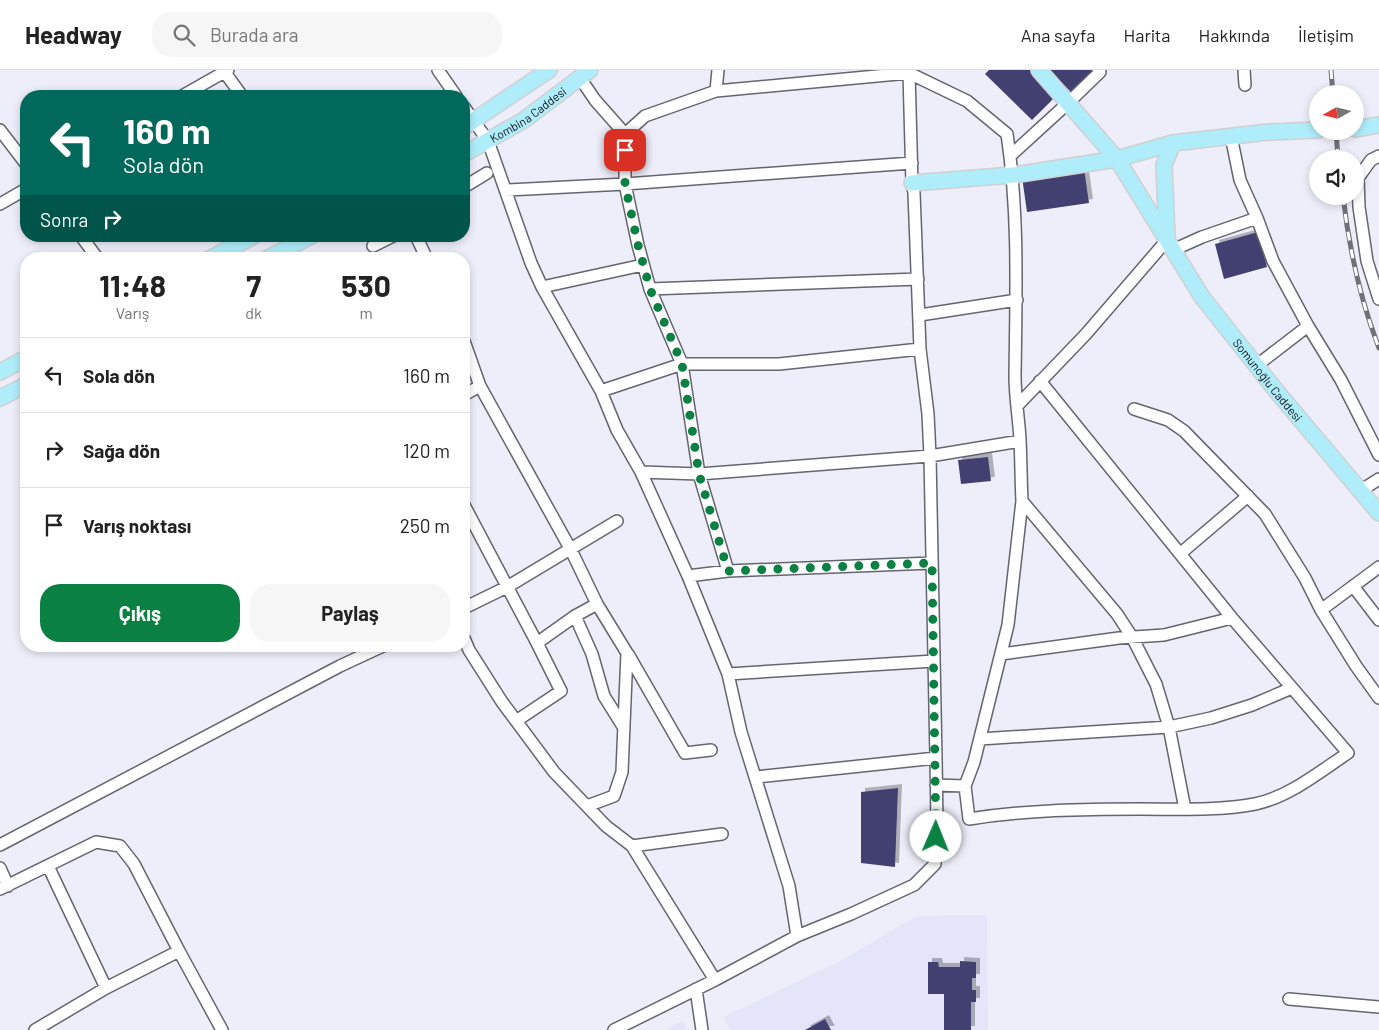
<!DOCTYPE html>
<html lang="tr">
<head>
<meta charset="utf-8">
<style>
	body { margin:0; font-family:Barlow,sans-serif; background:#f6f6f6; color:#222; height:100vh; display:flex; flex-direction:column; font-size:19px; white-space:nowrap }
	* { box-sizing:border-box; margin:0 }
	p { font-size:16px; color:#767676 }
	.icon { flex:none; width:28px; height:28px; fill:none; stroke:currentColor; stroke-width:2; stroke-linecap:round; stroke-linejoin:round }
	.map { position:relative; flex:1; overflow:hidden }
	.drawer { position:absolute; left:20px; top:182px; width:450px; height:400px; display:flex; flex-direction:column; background:#fff; border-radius:20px; box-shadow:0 2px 8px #0003 }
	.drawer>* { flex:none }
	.top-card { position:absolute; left:20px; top:20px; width:450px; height:152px; border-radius:20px; box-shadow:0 2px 8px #0003; background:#00695c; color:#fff; overflow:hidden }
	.needle { width:32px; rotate:262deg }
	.buttons { position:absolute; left:1309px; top:15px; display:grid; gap:10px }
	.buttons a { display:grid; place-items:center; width:55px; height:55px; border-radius:50%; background:#fff; box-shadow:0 2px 8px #0003; font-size:25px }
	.pin { position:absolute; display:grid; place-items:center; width:42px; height:42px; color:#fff; margin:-21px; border-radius:10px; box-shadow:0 2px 8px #0006 }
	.me { position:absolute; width:55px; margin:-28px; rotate:1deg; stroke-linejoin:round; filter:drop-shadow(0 0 4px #0008) }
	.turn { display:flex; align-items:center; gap:18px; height:105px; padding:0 20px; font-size:22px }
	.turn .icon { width:65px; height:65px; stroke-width:2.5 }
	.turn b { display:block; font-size:35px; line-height:42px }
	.then { display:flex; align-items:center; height:48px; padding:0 20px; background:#0003; gap:10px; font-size:19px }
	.eta { display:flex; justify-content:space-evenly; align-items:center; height:85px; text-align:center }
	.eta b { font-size:30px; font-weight:700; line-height:35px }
	.primary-button { display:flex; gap:10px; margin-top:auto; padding:10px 20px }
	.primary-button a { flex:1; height:58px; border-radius:20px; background:#0b8043; color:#fff; font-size:20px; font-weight:700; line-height:58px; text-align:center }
	.primary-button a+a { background:#f6f6f6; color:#222 }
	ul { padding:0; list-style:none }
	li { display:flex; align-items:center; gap:15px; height:75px; padding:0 20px; border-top:1px solid #e0e0e0 }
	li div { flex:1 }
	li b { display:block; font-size:19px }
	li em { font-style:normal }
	header { display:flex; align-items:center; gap:30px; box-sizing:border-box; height:70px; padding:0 25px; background:#fff; border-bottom:1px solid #e0e0e0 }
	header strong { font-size:24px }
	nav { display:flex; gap:28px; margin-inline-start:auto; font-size:18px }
	.search { width:350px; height:45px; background:#f6f6f6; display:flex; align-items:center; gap:12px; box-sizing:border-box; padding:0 18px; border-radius:20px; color:#767676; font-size:19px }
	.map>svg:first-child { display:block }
</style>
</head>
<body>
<header>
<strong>Headway</strong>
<div class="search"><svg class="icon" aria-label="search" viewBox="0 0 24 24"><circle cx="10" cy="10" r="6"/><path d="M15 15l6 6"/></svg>Burada ara</div>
<nav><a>Ana sayfa</a><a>Harita</a><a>Hakkında</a><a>İletişim</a></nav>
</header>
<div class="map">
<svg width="1379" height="960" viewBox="0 0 1379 960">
	<defs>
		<filter id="shadow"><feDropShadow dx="4" dy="-4" stdDeviation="0" flood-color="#0004"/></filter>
	</defs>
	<rect width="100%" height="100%" fill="#eeeefa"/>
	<path fill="#e4e5f9" d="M 987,845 L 988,960 L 730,960 L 724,947 L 840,891 L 917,846 Z
		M 683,950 L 687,960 L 665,960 Z"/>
	<path fill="#424070" filter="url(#shadow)" d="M 989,0 L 1033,0 L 1058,24 L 1032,50 L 985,4 Z
		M 1048,0 L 1093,0 L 1072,23 Z
		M 1084,98 L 1089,133 L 1027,142 L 1022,107 Z
		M 1258,162 L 1267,197 L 1224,209 L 1215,174 Z
		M 988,387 L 991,411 L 961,414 L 958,390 Z
		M 898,718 L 895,797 L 861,793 L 861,722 Z
		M 960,891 L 976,892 L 976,908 L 972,908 L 972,920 L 976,920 L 976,932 L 971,932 L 971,960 L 944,960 L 944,924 L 928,924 L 928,892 L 938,892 L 939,897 L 960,897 Z
		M 825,949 L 831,960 L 805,960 Z"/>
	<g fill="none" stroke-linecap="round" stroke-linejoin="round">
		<defs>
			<path id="minor" d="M 223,0 L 242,26
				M 438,0 L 456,26
				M 1244,0 L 1245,15
				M 580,8 L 595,30 L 625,64
				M 716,21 L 718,0
				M 182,26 L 228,0
				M 464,37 L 488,71 L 531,193 L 542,217 L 601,321 L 617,360 L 641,402 L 688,506 L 728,604 L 741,662 L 789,816 L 797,866 L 715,910 L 614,960
				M 0,60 L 26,94
				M 1231,66 L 1240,110 L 1257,148 L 1273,191 L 1308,256 L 1341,310 L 1379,385
				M 1010,86 L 1068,33 L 1100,2 L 1098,0
				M 1379,86 L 1371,90 L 1358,108 L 1359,137 L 1367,191 L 1379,229
				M 464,117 L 487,103
				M 506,120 L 625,114 L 912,93
				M 0,134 L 26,119
				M 81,166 L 98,189
				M 416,166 L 427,189
				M 373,176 L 393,166
				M 1173,180 L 1202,167 L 1257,148
				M 542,217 L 643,195
				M 650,219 L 918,209
				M 920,245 L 1017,230
				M 464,271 L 480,316 L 571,480 L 597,534 L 627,583 L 622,702 L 614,726 L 587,736
				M 920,279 L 779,294 L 682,294 L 650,219 L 638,175 L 625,114 L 625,64 L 645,46 L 716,21 L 909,3 L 967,31 L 1007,64 C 1019,144 1016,225 1015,306 C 1015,328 1019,349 1020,370 C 1021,390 1021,411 1022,431
				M 1256,296 L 1308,256
				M 601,321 L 682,294 L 699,404 L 728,501
				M 464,325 L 480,316
				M 1017,336 L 1086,264 L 1167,170
				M 1134,339 L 1168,350 L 1184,361 L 1265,444 L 1305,508 L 1321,540 L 1356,596 L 1379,628
				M 641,402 L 699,404 L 930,386 L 1020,371
				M 1360,421 L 1379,409
				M 464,435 L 537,573 L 561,621 L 516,651
				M 1181,483 L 1248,426
				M 688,506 L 728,501 L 932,493
				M 1353,516 L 1379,550
				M 464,538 L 507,517 L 617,451
				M 1321,540 L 1379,497
				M 575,546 L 592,584 L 604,626 L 624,658
				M 464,568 L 469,580 L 502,632 L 554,702 L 606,756 L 632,776 L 715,910
				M 537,573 L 575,546 L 597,534
				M 628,584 L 685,683 L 711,680
				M 1001,584 L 1119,568 L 1164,565 L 1232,548
				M 728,604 L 934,591
				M 980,669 L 1169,657 L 1211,648 L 1252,635 L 1292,618
				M 756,707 L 936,688
				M 936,715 L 965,716 L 974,692 L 1008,555 L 1022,431 L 1117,544 L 1132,567 L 1156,614 L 1169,657 L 1185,739
				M 965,716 L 969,749 C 1026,740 1083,739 1140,739 C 1178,739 1218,741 1255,734 C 1289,727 1319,702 1348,683 L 1232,548 L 1040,311
				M 0,775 L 340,596 L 383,576
				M 632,776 L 722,764
				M 48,796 L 106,918
				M 0,798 L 8,816
				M 0,819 L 96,772 L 120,776 L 134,794 L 179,881
				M 797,866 L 851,844 L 914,815 L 935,794 L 937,753 L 936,688 L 930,386 L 928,344 L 920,279 L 914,123 L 912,113 L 909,3 L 907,0
				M 696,919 L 702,960
				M 1289,929 L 1379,937
				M 35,960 L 106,918 L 179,881 L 222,960"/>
			<g id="major">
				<path id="s1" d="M 1039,0 L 1117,89 L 1202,227 L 1278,323 L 1379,443"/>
				<path d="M 464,57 L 549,0"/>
				<path d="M 1355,59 L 1379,55"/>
				<path id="s2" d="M 464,84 L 524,50 L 590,0"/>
				<path d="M 912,113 L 1013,105 L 1117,89 L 1173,73 L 1268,62 L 1318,60"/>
				<path d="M 1167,168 L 1164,95 L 1173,73"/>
				<path d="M 209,189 L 254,166"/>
				<path d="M 266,189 L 311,166"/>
				<path d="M 0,302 L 26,288"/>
				<path d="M 0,328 L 26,315"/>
			</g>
		</defs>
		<use href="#minor" stroke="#64656f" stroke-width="14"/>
		<use href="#major" stroke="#d0d0d0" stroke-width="18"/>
		<use href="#minor" stroke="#fff" stroke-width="11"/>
		<use href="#major" stroke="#b0edfb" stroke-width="15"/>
		<defs>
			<path id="rail" d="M 1331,0 L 1333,24
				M 1336,61 L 1338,89
				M 1343,126 C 1349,178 1360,229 1379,278"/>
		</defs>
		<use href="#rail" stroke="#707077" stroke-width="5"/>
		<use href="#rail" stroke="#fff" stroke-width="3" stroke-dasharray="9" stroke-linecap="butt"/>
	</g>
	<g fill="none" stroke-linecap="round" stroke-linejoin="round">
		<path stroke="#0b8043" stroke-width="9" stroke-dasharray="0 16.2" d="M 625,80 L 625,114 L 638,175 L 650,219 L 682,294 L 699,404 L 728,501 L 932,493 L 936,767"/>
	</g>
	<g text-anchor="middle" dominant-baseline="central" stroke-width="5" stroke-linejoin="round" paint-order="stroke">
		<g font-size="12" fill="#121216" stroke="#fff">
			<text stroke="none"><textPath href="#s2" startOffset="75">Kombina Caddesi</textPath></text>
			<text stroke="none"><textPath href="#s1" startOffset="386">Somunoğlu Caddesi</textPath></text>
		</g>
	</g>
</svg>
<div class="buttons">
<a><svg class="needle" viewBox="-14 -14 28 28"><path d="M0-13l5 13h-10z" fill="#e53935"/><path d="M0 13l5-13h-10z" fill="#767676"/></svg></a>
<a><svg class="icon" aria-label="sound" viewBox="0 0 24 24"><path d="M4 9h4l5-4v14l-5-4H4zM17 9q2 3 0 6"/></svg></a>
</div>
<div class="pin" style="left:625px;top:80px;background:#d93025"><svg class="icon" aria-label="arrive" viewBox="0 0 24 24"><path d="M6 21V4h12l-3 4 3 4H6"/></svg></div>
<svg class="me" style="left:936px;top:767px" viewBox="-20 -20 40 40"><circle r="19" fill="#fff"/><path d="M0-13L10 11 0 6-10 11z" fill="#0b8043"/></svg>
<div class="top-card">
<div class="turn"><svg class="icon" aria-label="left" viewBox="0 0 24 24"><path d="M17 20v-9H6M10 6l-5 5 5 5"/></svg><div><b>160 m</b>Sola dön</div></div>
<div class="then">Sonra<svg class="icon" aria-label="right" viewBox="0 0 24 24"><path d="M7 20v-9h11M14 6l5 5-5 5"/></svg></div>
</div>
<section class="drawer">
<div class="eta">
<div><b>11:48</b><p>Varış</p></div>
<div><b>7</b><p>dk</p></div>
<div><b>530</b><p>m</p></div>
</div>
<ul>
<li><svg class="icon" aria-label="left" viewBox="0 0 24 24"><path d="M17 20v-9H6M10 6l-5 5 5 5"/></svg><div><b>Sola dön</b></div><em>160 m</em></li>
<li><svg class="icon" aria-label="right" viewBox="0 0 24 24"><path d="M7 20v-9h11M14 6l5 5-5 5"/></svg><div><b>Sağa dön</b></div><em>120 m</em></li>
<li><svg class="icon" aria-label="arrive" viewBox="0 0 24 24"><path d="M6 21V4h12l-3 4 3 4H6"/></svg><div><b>Varış noktası</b></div><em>250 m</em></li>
</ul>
<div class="primary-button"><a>Çıkış</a><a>Paylaş</a></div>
</section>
</div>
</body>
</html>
